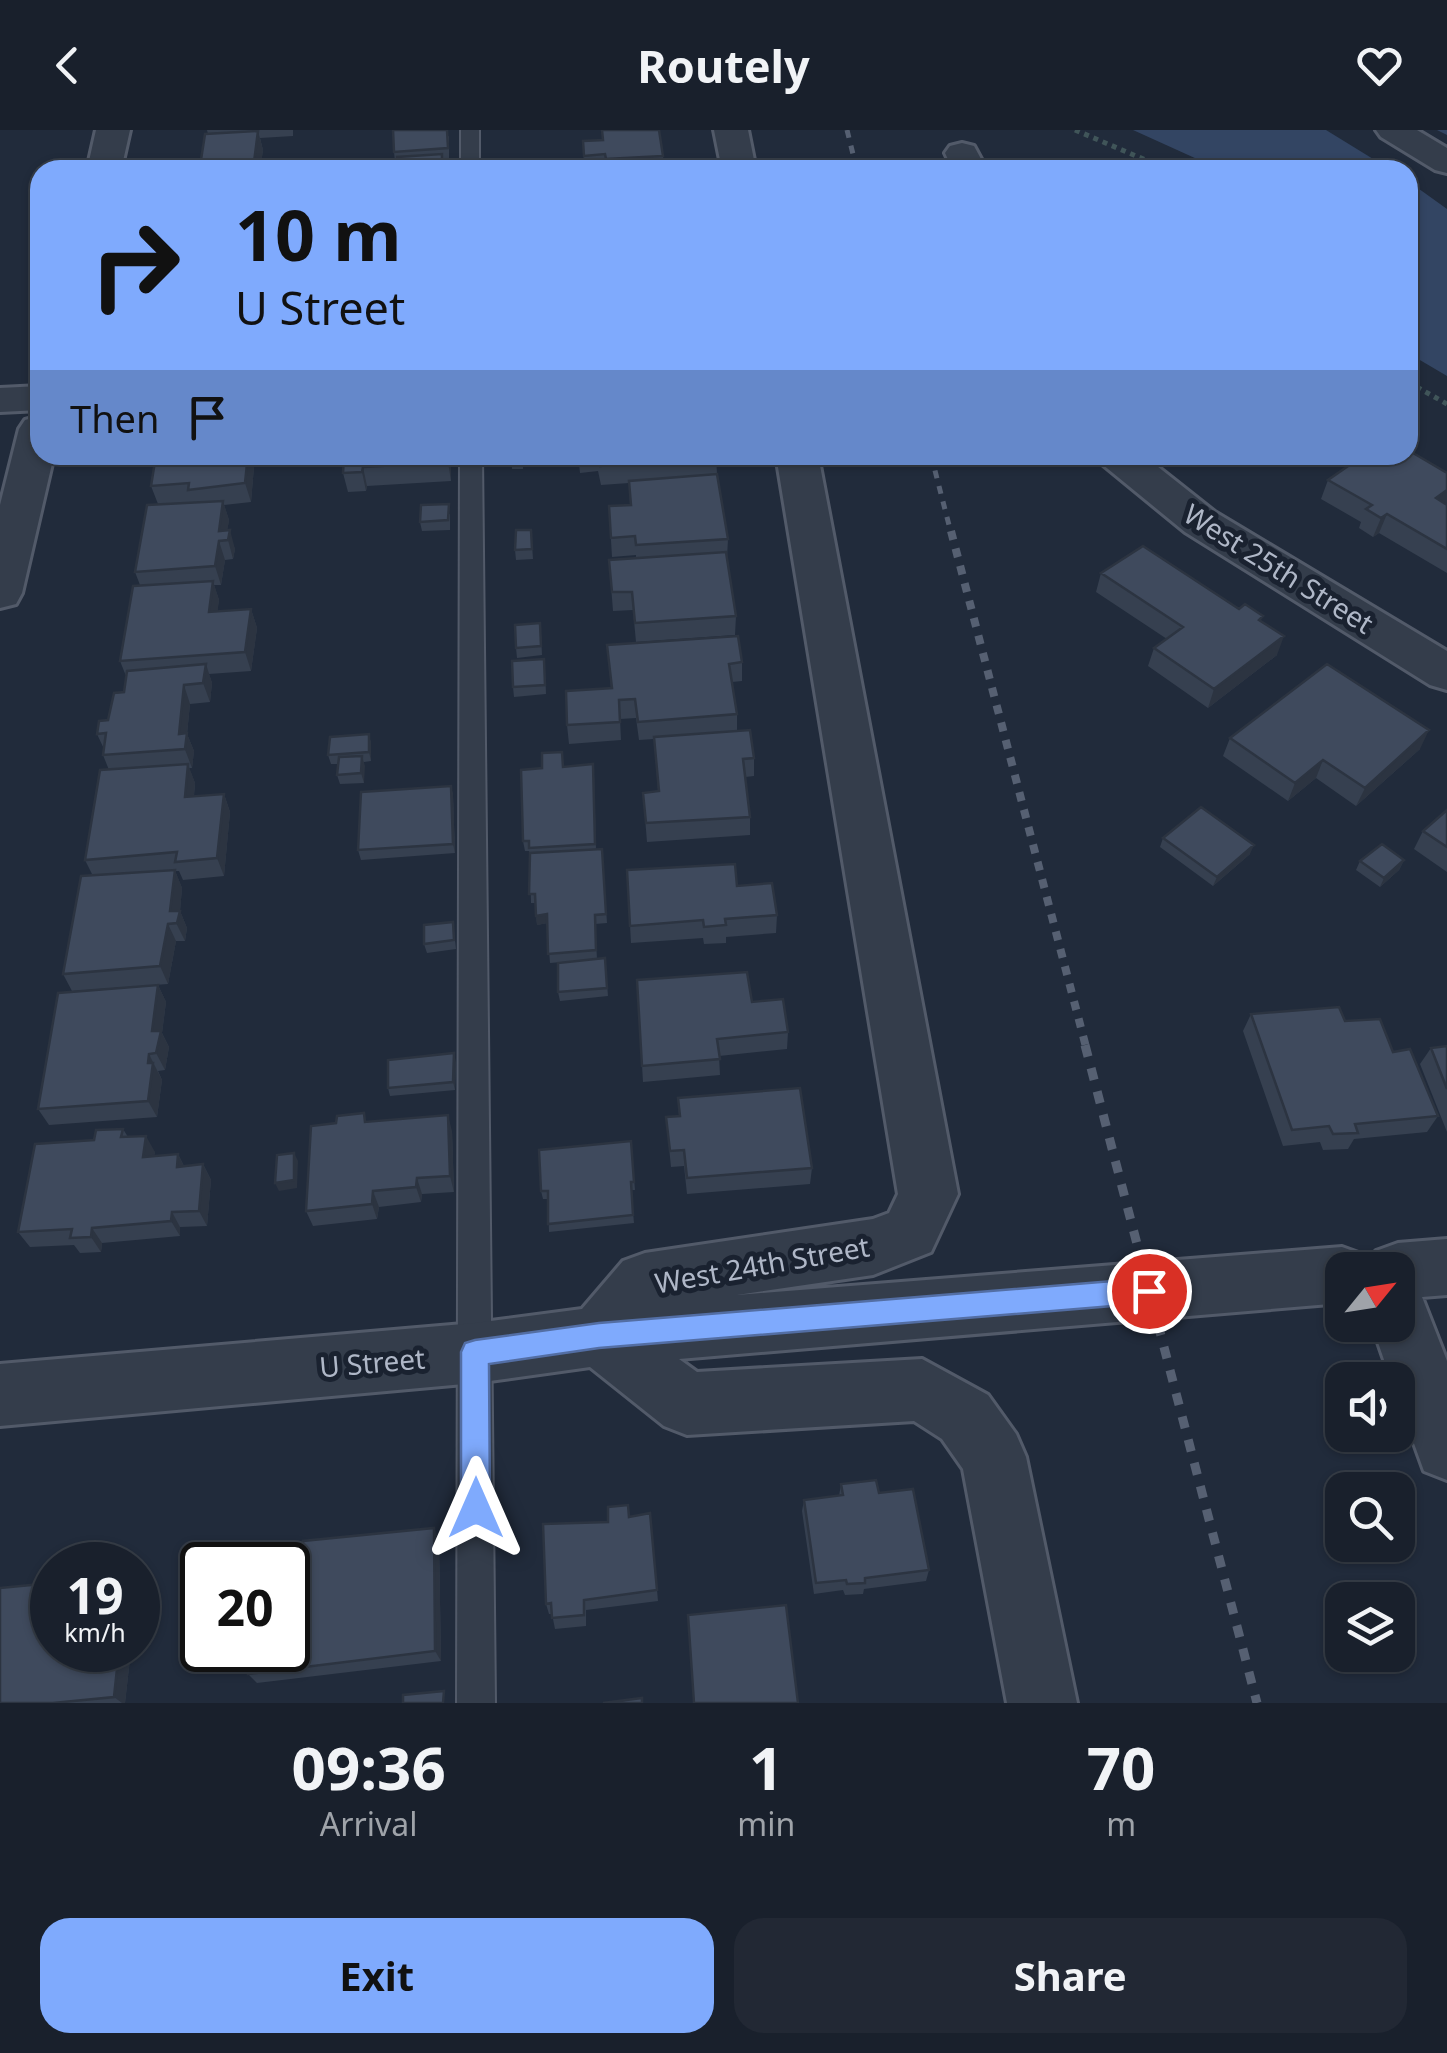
<!DOCTYPE html>
<html lang="en">
<head>
<meta charset="utf-8">
<style>
	body { margin:0; font-family:"Noto Sans",sans-serif; background:#222834; color:#f1f3f6; height:100vh; display:flex; flex-direction:column; font-size:38px; white-space:nowrap }
	* { box-sizing:border-box; margin:0 }
	p { font-size:32px; color:#9fa3a9 }
	.icon { flex:none; width:55px; height:55px; fill:none; stroke:currentColor; stroke-width:2; stroke-linecap:round; stroke-linejoin:round }
	.map { position:relative; height:1573px; overflow:hidden }
	.side { display:flex; flex-direction:column; background:#19202c; flex:1 }
	.side>* { flex:none }
	.banner { position:absolute; left:30px; top:30px; width:1388px; height:305px; border-radius:30px; box-shadow:0 2px 8px #0004,0 0 0 2px #373e48; background:#7faafd; color:#111; overflow:hidden }
	.needle { width:65px; rotate:60deg }
	.tools { position:absolute; left:1325px; top:1122px; display:grid; gap:20px }
	.tools a { display:grid; place-items:center; width:90px; height:90px; border-radius:20px; background:#19202c; box-shadow:0 2px 8px #0004,0 0 0 2px #373e48; font-size:50px }
	.speed { position:absolute; left:30px; top:1412px; display:flex; gap:20px; font-size:50px; font-weight:700; text-align:center }
	.speed>* { display:grid; place-content:center; width:130px; height:130px; border-radius:50%; background:#19202c; box-shadow:0 2px 8px #0004,0 0 0 2px #373e48; line-height:1 }
	.speed small { font-size:25px; font-weight:400 }
	.speed .limit { border:5px solid #111; border-radius:15px; background:#fff; color:#111 }
	.pin { position:absolute; display:grid; place-items:center; width:85px; height:85px; color:#fff; margin:-42px; border:5px solid #fff; border-radius:50%; box-shadow:0 2px 10px #0007 }
	.me { position:absolute; width:110px; margin:-55px; rotate:0deg; stroke-linejoin:round; filter:drop-shadow(0 0 8px #0008) }
	.turn { display:flex; align-items:center; gap:35px; height:210px; padding:0 40px; font-size:45px }
	.turn .icon { width:130px; height:130px; stroke-width:2.5 }
	.turn b { display:block; font-size:70px; line-height:85px }
	.then { display:flex; align-items:center; height:95px; padding:0 40px; background:#0003; gap:20px; font-size:38px }
	.eta { display:flex; justify-content:space-evenly; align-items:center; height:170px; text-align:center }
	.eta b { font-size:60px; font-weight:700; line-height:70px }
	.cta { display:flex; gap:20px; margin-top:auto; padding:20px 40px }
	.cta a { flex:1; height:115px; border-radius:30px; background:#7faafd; color:#111; font-size:40px; font-weight:700; line-height:115px; text-align:center }
	.cta a+a { background:#222834; color:#f1f3f6 }
	header { display:flex; justify-content:space-between; align-items:center; height:130px; padding:0 40px; background:#19202c; font-size:45px; font-weight:700 }
	.map>svg:first-child { display:block }
</style>
</head>
<body>
<header><svg class="icon" aria-label="back" viewBox="0 0 24 24"><path d="M15 5l-7 7 7 7"/></svg>Routely<svg class="icon" aria-label="heart" viewBox="0 0 24 24"><path d="M12 20l-8-8c-3-5 5-10 8-4 3-6 11-1 8 4z"/></svg></header>
<div class="map">
<svg width="1447" height="1573" viewBox="0 0 1447 1573">
	<rect width="100%" height="100%" fill="#212b3b"/>
	<path fill="#334563" d="M 1133,0 L 1326,0 L 1391,40 L 1210,40 L 1197,29 Z
		M 1408,51 L 1447,79 L 1447,246 L 1408,223 Z"/>
	<g fill="none" stroke-linecap="round" stroke-linejoin="round">
		<path fill="#334563" fill-rule="evenodd" d="M 1437,0 L 1447,0 L 1447,5 Z"/>
		<defs>
			<path id="service" d="M 461,0 L 479,0 L 479,40 L 461,40 Z
				M 460,325 L 482,325 L 495,1573 L 457,1573 Z"/>
			<path id="minor" d="M 96,0 L 130,0 L 121,40 L 87,40 Z
				M 714,0 L 748,0 L 756,40 L 722,40 Z
				M 1376,0 L 1417,0 L 1447,18 L 1447,43 L 1435,40 L 1381,7 Z
				M 962,13 L 974,16 L 987,40 L 953,40 L 945,23 L 950,16 Z
				M 40,256 L 40,280 L 0,282 L 0,258 Z
				M 40,286 L 40,325 L 54,325 L 22,463 L 16,474 L 0,478 L 0,375 L 19,299 L 25,290 Z
				M 776,325 L 818,325 L 958,1064 L 931,1122 L 873,1145 L 737,1165 L 1342,1117 L 1364,1125 L 1369,1138 L 1376,1121 L 1398,1113 L 1447,1109 L 1447,1165 L 1422,1167 L 1447,1231 L 1447,1350 L 1424,1341 L 1398,1269 L 1398,1250 L 1391,1250 L 1372,1195 L 1398,1195 L 1398,1140 L 1342,1140 L 1342,1173 L 679,1229 L 697,1242 L 922,1229 L 988,1265 L 1016,1304 L 1026,1327 L 1077,1573 L 1007,1573 L 963,1339 L 942,1309 L 914,1291 L 687,1305 L 664,1296 L 590,1237 L 475,1253 L 0,1296 L 0,1234 L 475,1193 L 582,1179 L 623,1131 L 645,1123 L 873,1089 L 889,1083 L 898,1064 Z
				M 1096,325 L 1143,325 L 1215,382 L 1447,521 L 1447,560 L 1430,555 L 1185,402 L 1102,334 Z"/>
		</defs>
		<use href="#service" stroke="#525a69" stroke-width="4"/>
		<use href="#minor" stroke="#525a69" stroke-width="6"/>
		<path stroke="#405559" stroke-width="5" stroke-dasharray="5 5" stroke-linecap="butt" d="M 1075,0 L 1169,40
			M 1408,252 L 1447,274"/>
		<use href="#service" fill="#343d4b" fill-rule="evenodd"/>
		<use href="#minor" fill="#343d4b" fill-rule="evenodd"/>
		<path stroke="#566072" stroke-width="5" stroke-dasharray="8 8" stroke-linecap="butt" d="M 847,0 L 857,40
			M 931,325 L 951,403"/>
		<path stroke="#566072" stroke-width="8" stroke-dasharray="9 9" stroke-linecap="butt" d="M 951,401 L 1086,917"/>
		<path stroke="#566072" stroke-width="9" stroke-dasharray="12 12" stroke-linecap="butt" d="M 1085,915 L 1257,1573"/>
	</g>
	<path fill="#364050" d="M 207,0 L 293,0 L 293,6 L 260,8 L 263,20 L 260,40 L 201,40 L 200,36 L 208,4 Z
		M 449,6 L 449,28 L 395,31 L 394,22 Z
		M 583,11 L 663,26 L 664,40 L 584,40 Z
		M 156,325 L 255,325 L 251,372 L 224,375 L 229,390 L 227,401 L 235,419 L 233,429 L 225,430 L 221,455 L 214,455 L 219,470 L 217,482 L 251,479 L 257,498 L 251,541 L 209,544 L 212,553 L 210,572 L 190,574 L 187,604 L 194,621 L 192,638 L 189,638 L 195,653 L 194,666 L 224,664 L 230,682 L 224,746 L 183,750 L 179,741 L 175,741 L 182,758 L 180,781 L 187,798 L 185,811 L 176,811 L 168,854 L 72,861 L 63,844 L 93,746 L 85,730 L 109,640 L 103,625 L 104,619 L 97,604 L 108,590 L 124,562 L 126,546 L 120,531 L 140,455 L 135,442 L 158,374 L 151,356 Z
		M 344,325 L 451,325 L 451,351 L 367,356 L 366,361 L 348,362 L 343,343 Z
		M 511,325 L 523,325 L 523,339 L 512,339 Z
		M 578,325 L 716,325 L 717,344 L 728,409 L 727,428 L 736,486 L 735,505 L 636,512 L 633,480 L 613,481 L 609,430 L 636,428 L 636,425 L 612,427 L 609,376 L 630,375 L 629,353 L 601,355 L 598,341 L 580,343 Z
		M 1257,325 L 1291,325 L 1272,335 Z
		M 1447,343 L 1447,373 L 1445,374 L 1447,375 L 1447,443 L 1379,403 L 1373,407 L 1359,398 L 1361,392 L 1321,369 L 1328,350 Z
		M 450,384 L 450,400 L 422,401 L 420,392 Z
		M 531,400 L 533,429 L 516,430 L 515,420 Z
		M 1101,443 L 1239,479 L 1261,492 L 1277,525 L 1208,578 L 1148,536 L 1154,518 L 1167,509 L 1096,462 Z
		M 541,503 L 542,525 L 517,528 L 516,518 Z
		M 607,515 L 742,532 L 742,551 L 732,552 L 737,584 L 737,601 L 754,628 L 754,646 L 745,647 L 750,687 L 750,705 L 647,712 L 643,663 L 658,661 L 654,609 L 639,610 L 636,588 L 620,589 L 621,610 L 569,614 L 567,595 L 611,558 Z
		M 545,539 L 546,564 L 514,567 L 513,557 Z
		M 369,604 L 371,614 L 371,631 L 364,632 L 364,653 L 340,654 L 337,645 L 339,634 L 331,634 L 328,625 Z
		M 1230,608 L 1420,619 L 1356,676 L 1316,648 L 1288,671 L 1223,626 Z
		M 594,644 L 596,719 L 602,719 L 607,793 L 595,794 L 597,829 L 550,833 L 547,793 L 537,795 L 535,773 L 531,773 L 530,725 L 529,721 L 525,721 L 523,711 Z
		M 451,656 L 453,665 L 455,723 L 361,730 L 358,720 Z
		M 1447,680 L 1447,742 L 1414,719 L 1423,701 Z
		M 1163,708 L 1250,724 L 1213,756 L 1160,717 Z
		M 1404,730 L 1399,740 L 1380,757 L 1356,740 L 1360,731 Z
		M 627,740 L 737,756 L 777,785 L 776,803 L 726,807 L 726,813 L 704,814 L 703,808 L 631,813 Z
		M 453,792 L 456,819 L 427,823 L 424,814 Z
		M 605,828 L 608,866 L 560,871 L 558,862 Z
		M 637,850 L 752,872 L 788,902 L 787,919 L 719,926 L 720,945 L 643,952 Z
		M 158,855 L 166,872 L 162,903 L 169,917 L 165,940 L 158,941 L 162,950 L 157,987 L 49,995 L 38,979 Z
		M 1251,884 L 1345,891 L 1393,922 L 1438,986 L 1427,1002 L 1354,1009 L 1348,1019 L 1323,1020 L 1320,1012 L 1283,1016 L 1243,901 Z
		M 1447,916 L 1447,1002 L 1420,934 L 1431,918 Z
		M 456,932 L 455,960 L 390,966 L 388,958 Z
		M 678,968 L 812,1038 L 810,1054 L 687,1064 L 684,1036 L 671,1037 L 666,987 L 679,986 Z
		M 367,991 L 452,1001 L 454,1062 L 422,1064 L 421,1072 L 379,1077 L 377,1089 L 313,1096 L 306,1081 Z
		M 123,999 L 128,1007 L 155,1022 L 154,1026 L 178,1024 L 184,1036 L 203,1034 L 211,1050 L 207,1096 L 180,1097 L 180,1106 L 102,1113 L 101,1122 L 80,1123 L 74,1115 L 30,1117 L 18,1102 L 94,1010 Z
		M 631,1011 L 635,1060 L 631,1060 L 634,1093 L 549,1102 L 548,1069 L 543,1069 L 541,1061 Z
		M 841,1354 L 879,1363 L 929,1440 L 926,1451 L 864,1459 L 863,1464 L 845,1465 L 843,1460 L 814,1464 L 802,1381 L 804,1370 L 839,1366 Z
		M 628,1375 L 630,1387 L 650,1383 L 658,1471 L 586,1480 L 586,1496 L 555,1499 L 552,1484 L 549,1484 L 546,1474 L 608,1392 Z
		M 439,1409 L 441,1531 L 257,1553 L 248,1544 Z
		M 52,1520 L 131,1520 L 125,1573 L 0,1573 Z"/>
	<path fill="#2c3441" d="M 258,1 L 263,20 L 260,40 L 253,40 Z
		M 248,325 L 255,325 L 251,372 L 245,353 Z
		M 448,325 L 451,325 L 451,351 L 448,332 Z
		M 1276,325 L 1291,325 L 1272,335 Z
		M 363,337 L 367,356 L 366,361 L 362,342 Z
		M 1447,360 L 1447,373 L 1428,387 L 1436,368 Z
		M 223,371 L 229,390 L 226,410 L 219,401 Z
		M 1387,384 L 1379,403 L 1373,407 L 1381,388 Z
		M 230,400 L 235,419 L 233,429 L 228,410 Z
		M 219,411 L 225,430 L 221,455 L 215,436 Z
		M 213,451 L 219,470 L 215,501 L 209,482 Z
		M 251,479 L 257,498 L 251,541 L 245,522 Z
		M 1284,506 L 1277,525 L 1208,578 L 1214,559 Z
		M 206,534 L 212,553 L 210,572 L 203,553 Z
		M 184,555 L 190,574 L 187,604 L 194,621 L 192,638 L 179,604 Z
		M 1429,600 L 1420,619 L 1356,676 L 1365,658 Z
		M 369,604 L 371,614 L 371,631 L 369,622 Z
		M 362,626 L 365,636 L 364,653 L 361,643 Z
		M 1323,630 L 1316,648 L 1288,671 L 1295,653 Z
		M 188,634 L 195,653 L 192,685 L 185,667 Z
		M 451,656 L 453,665 L 455,723 L 453,714 Z
		M 224,664 L 230,682 L 224,746 L 217,728 Z
		M 1254,715 L 1250,724 L 1213,756 L 1217,747 Z
		M 1404,730 L 1399,740 L 1380,757 L 1384,748 Z
		M 175,740 L 182,758 L 180,781 L 187,798 L 185,811 L 170,781 Z
		M 547,784 L 548,793 L 537,795 L 536,786 Z
		M 168,794 L 176,811 L 168,854 L 160,836 Z
		M 158,855 L 166,872 L 162,903 L 169,917 L 165,940 L 156,923 L 152,901 Z
		M 454,923 L 456,932 L 455,960 L 453,952 Z
		M 149,924 L 162,950 L 157,987 L 148,971 Z
		M 448,985 L 452,1001 L 454,1062 L 450,1046 Z
		M 146,1006 L 155,1022 L 152,1043 L 143,1027 Z
		M 294,1023 L 298,1031 L 297,1058 L 279,1061 L 275,1053 Z
		M 178,1024 L 186,1040 L 177,1037 Z
		M 203,1034 L 211,1050 L 207,1096 L 199,1081 Z
		M 417,1048 L 422,1064 L 421,1072 L 416,1057 Z
		M 373,1061 L 379,1077 L 377,1089 L 372,1074 Z
		M 172,1082 L 180,1097 L 180,1106 L 171,1091 Z
		M 92,1098 L 102,1113 L 101,1122 L 91,1107 Z
		M 434,1398 L 439,1409 L 441,1531 L 435,1521 Z
		M 138,1435 L 140,1438 L 138,1464 Z
		M 119,1520 L 131,1520 L 125,1573 L 122,1573 L 114,1567 Z"/>
	<path fill="#3f4a5d" stroke="#2c3441" stroke-width="2.5" d="M 393,0 L 447,0 L 448,18 L 394,22 Z
		M 602,0 L 659,0 L 663,26 L 606,29 L 605,24 L 584,26 L 583,11 L 603,10 Z
		M 258,1 L 253,40 L 206,40 L 206,36 L 200,36 L 205,4 Z
		M 442,24 L 442,40 L 397,40 L 397,27 Z
		M 1408,320 L 1447,343 L 1447,360 L 1436,368 L 1447,375 L 1447,419 L 1387,384 L 1381,388 L 1366,379 L 1372,375 L 1328,350 L 1364,325 L 1408,325 Z
		M 156,325 L 248,325 L 245,353 L 188,360 L 189,353 L 151,356 Z
		M 344,325 L 448,325 L 448,332 L 363,337 L 362,342 L 343,343 Z
		M 511,325 L 522,325 L 522,329 L 511,329 Z
		M 598,325 L 716,325 L 716,328 L 600,336 Z
		M 717,344 L 728,409 L 636,415 L 635,406 L 611,408 L 609,376 L 631,375 L 629,351 Z
		M 223,371 L 219,401 L 230,400 L 228,410 L 219,411 L 215,436 L 135,442 L 147,375 Z
		M 449,374 L 448,390 L 420,392 L 421,375 Z
		M 516,400 L 531,400 L 532,419 L 515,420 Z
		M 1143,416 L 1239,479 L 1245,474 L 1263,486 L 1259,490 L 1284,506 L 1214,559 L 1154,518 L 1183,497 L 1101,443 Z
		M 726,422 L 736,486 L 635,493 L 632,462 L 612,462 L 609,430 Z
		M 213,451 L 209,482 L 251,479 L 245,522 L 120,531 L 133,456 Z
		M 540,493 L 541,516 L 516,518 L 515,495 Z
		M 738,506 L 742,532 L 729,534 L 737,584 L 638,592 L 635,569 L 619,570 L 620,592 L 567,595 L 566,561 L 612,558 L 607,515 Z
		M 544,529 L 545,555 L 513,557 L 512,531 Z
		M 206,534 L 203,553 L 184,555 L 179,604 L 187,603 L 185,619 L 103,625 L 106,603 L 97,604 L 99,591 L 108,590 L 114,563 L 124,562 L 127,541 Z
		M 1327,534 L 1429,600 L 1365,658 L 1323,630 L 1295,653 L 1230,608 Z
		M 750,600 L 754,628 L 743,629 L 750,687 L 646,693 L 643,663 L 659,661 L 654,607 Z
		M 369,604 L 369,622 L 328,625 L 330,607 Z
		M 562,622 L 563,637 L 593,634 L 595,714 L 529,718 L 529,711 L 523,711 L 521,640 L 542,638 L 542,623 Z
		M 362,626 L 361,643 L 337,645 L 339,627 Z
		M 188,634 L 185,667 L 224,664 L 217,728 L 175,732 L 177,722 L 85,730 L 100,640 Z
		M 451,656 L 453,714 L 358,720 L 361,662 Z
		M 1201,677 L 1254,715 L 1217,747 L 1163,708 Z
		M 1447,680 L 1447,717 L 1423,701 Z
		M 1382,714 L 1404,730 L 1384,748 L 1360,731 Z
		M 602,719 L 606,784 L 595,785 L 596,820 L 548,824 L 547,784 L 536,786 L 535,764 L 529,764 L 530,723 Z
		M 735,734 L 737,756 L 772,753 L 777,785 L 725,789 L 726,795 L 704,797 L 703,790 L 630,796 L 627,740 Z
		M 175,740 L 170,781 L 180,781 L 177,793 L 168,794 L 160,836 L 63,844 L 81,746 Z
		M 453,792 L 454,810 L 424,814 L 424,795 Z
		M 605,828 L 607,858 L 558,862 L 558,833 Z
		M 747,842 L 752,872 L 783,869 L 788,902 L 717,909 L 720,929 L 642,936 L 637,850 Z
		M 158,855 L 152,901 L 161,901 L 156,923 L 149,924 L 148,933 L 153,933 L 148,971 L 38,979 L 58,863 Z
		M 1339,877 L 1345,891 L 1380,889 L 1393,922 L 1410,919 L 1438,986 L 1355,994 L 1358,1003 L 1333,1004 L 1329,996 L 1292,1000 L 1251,884 Z
		M 1447,916 L 1447,959 L 1431,918 Z
		M 454,923 L 453,952 L 388,958 L 388,930 Z
		M 800,958 L 812,1038 L 687,1048 L 684,1020 L 670,1021 L 666,987 L 680,986 L 678,968 Z
		M 364,983 L 365,992 L 448,985 L 450,1046 L 417,1048 L 416,1057 L 373,1061 L 372,1074 L 306,1081 L 311,996 L 336,993 L 337,986 Z
		M 123,999 L 121,1007 L 146,1006 L 143,1027 L 178,1024 L 177,1037 L 203,1034 L 199,1081 L 172,1082 L 171,1091 L 92,1098 L 91,1107 L 70,1108 L 72,1099 L 18,1102 L 35,1014 L 94,1010 L 96,1000 Z
		M 631,1011 L 634,1052 L 631,1052 L 633,1085 L 548,1094 L 548,1061 L 541,1061 L 539,1020 Z
		M 294,1023 L 294,1050 L 275,1053 L 277,1025 Z
		M 876,1350 L 879,1363 L 913,1359 L 929,1440 L 865,1448 L 865,1453 L 847,1454 L 846,1450 L 816,1453 L 804,1370 L 843,1365 L 841,1354 Z
		M 628,1375 L 629,1387 L 650,1383 L 657,1460 L 584,1470 L 584,1485 L 552,1488 L 551,1473 L 546,1474 L 543,1394 L 608,1392 L 608,1377 Z
		M 434,1398 L 435,1521 L 248,1544 L 249,1520 L 288,1520 L 288,1435 L 254,1435 L 254,1431 L 303,1426 L 303,1411 Z
		M 130,1427 L 129,1435 L 76,1435 L 77,1432 Z
		M 52,1453 L 52,1520 L 119,1520 L 114,1567 L 53,1573 L 0,1573 L 0,1458 Z
		M 786,1475 L 798,1573 L 694,1573 L 688,1485 Z
		M 444,1561 L 443,1573 L 403,1573 L 403,1565 Z
		M 642,1568 L 642,1573 L 603,1573 Z"/>
	<path fill="#7faafd" stroke="#536ea4" stroke-width="2.5" d="M 1149,1148 L 1158,1152 L 1162,1161 L 1158,1170 L 1149,1173 L 599,1218 L 489,1234 L 490,1378 L 486,1388 L 476,1393 L 465,1388 L 461,1378 L 461,1222 L 465,1213 L 475,1210 L 599,1193 Z"/>
	<g text-anchor="middle" dominant-baseline="central" stroke-width="10" stroke-linejoin="round" paint-order="stroke">
		<g font-size="28" fill="#afb7c7" stroke="#1a2230">
			<text transform="translate(1279 438) rotate(32)">West 25th Street</text>
			<text transform="translate(762 1134) rotate(-10)">West 24th Street</text>
			<text transform="translate(372 1232) rotate(-5)">U Street</text>
		</g>
	</g>
</svg>
<div class="tools">
<a><svg class="needle" viewBox="-14 -14 28 28"><path d="M0-13l5 13h-10z" fill="#e53935"/><path d="M0 13l5-13h-10z" fill="#9fa3a9"/></svg></a>
<a><svg class="icon" aria-label="sound" viewBox="0 0 24 24"><path d="M4 9h4l5-4v14l-5-4H4zM17 9q2 3 0 6"/></svg></a>
<a><svg class="icon" aria-label="search" viewBox="0 0 24 24"><circle cx="10" cy="10" r="6"/><path d="M15 15l6 6"/></svg></a>
<a><svg class="icon" aria-label="layers" viewBox="0 0 24 24"><path d="M12 4l9 5-9 5-9-5zM3 14l9 5 9-5"/></svg></a>
</div>
<div class="speed"><div>19<small>km/h</small></div><div class="limit">20</div></div>
<div class="pin" style="left:1149px;top:1161px;background:#d93025"><svg class="icon" aria-label="arrive" viewBox="0 0 24 24"><path d="M6 21V4h12l-3 4 3 4H6"/></svg></div>
<svg class="me" style="left:476px;top:1378px" viewBox="-20 -20 40 40"><path d="M0-17L14 15 0 8-14 15z" fill="#7faafd" stroke="#fff" stroke-width="4"/></svg>
<div class="banner">
<div class="turn"><svg class="icon" aria-label="right" viewBox="0 0 24 24"><path d="M7 20v-9h11M14 6l5 5-5 5"/></svg><div><b>10 m</b>U Street</div></div>
<div class="then">Then<svg class="icon" aria-label="arrive" viewBox="0 0 24 24"><path d="M6 21V4h12l-3 4 3 4H6"/></svg></div>
</div>
</div>
<section class="side">
<div class="eta">
<div><b>09:36</b><p>Arrival</p></div>
<div><b>1</b><p>min</p></div>
<div><b>70</b><p>m</p></div>
</div>
<div class="cta"><a>Exit</a><a>Share</a></div>
</section>
</body>
</html>
